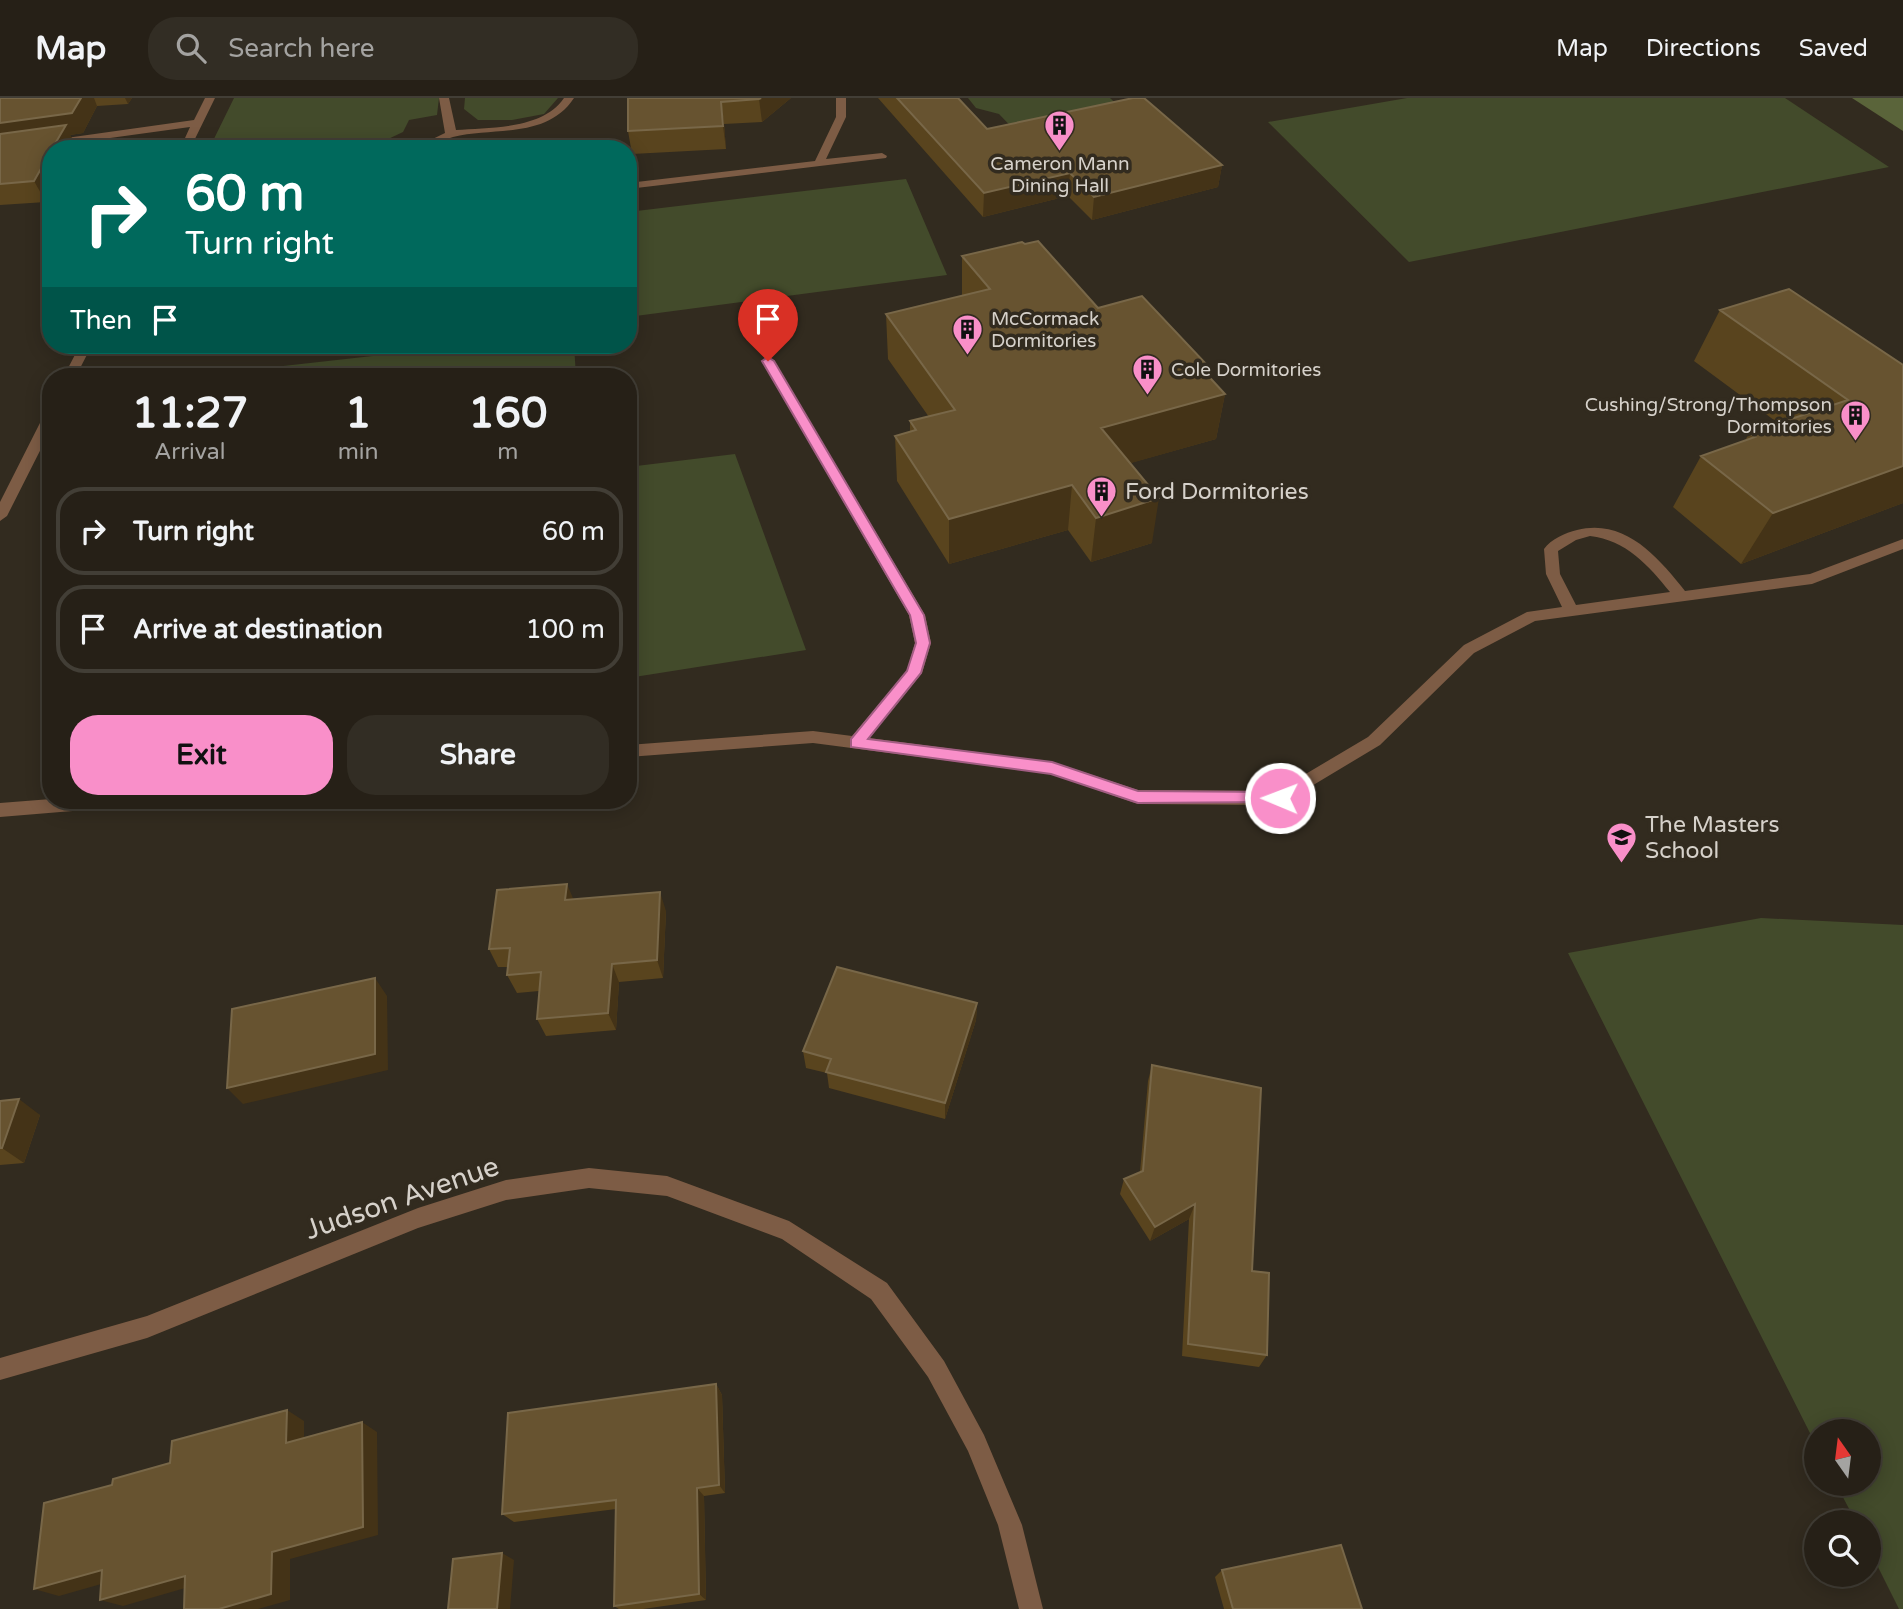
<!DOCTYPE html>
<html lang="en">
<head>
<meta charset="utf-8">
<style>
	body { margin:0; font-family:"Varela Round",sans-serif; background:#322d24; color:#f1f3f6; height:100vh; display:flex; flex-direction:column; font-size:26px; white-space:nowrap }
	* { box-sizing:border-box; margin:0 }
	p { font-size:23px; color:#a4a3a1 }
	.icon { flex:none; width:38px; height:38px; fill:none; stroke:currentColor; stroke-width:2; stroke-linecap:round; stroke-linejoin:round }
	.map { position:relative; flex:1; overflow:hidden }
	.panel { position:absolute; left:42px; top:270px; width:595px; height:441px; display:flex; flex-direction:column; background:#262017; border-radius:28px; box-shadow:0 4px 18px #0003,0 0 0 2px #423e36 }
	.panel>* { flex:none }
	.banner { position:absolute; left:42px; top:42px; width:595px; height:214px; border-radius:28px; box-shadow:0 4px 18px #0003,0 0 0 2px #423e36; background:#00695c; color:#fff; overflow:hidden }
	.needle { width:46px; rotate:346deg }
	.tools { position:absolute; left:1804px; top:1321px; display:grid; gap:14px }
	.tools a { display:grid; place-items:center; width:77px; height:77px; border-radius:50%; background:#262017; box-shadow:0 4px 18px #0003,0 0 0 2px #423e36; font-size:35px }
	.pin { position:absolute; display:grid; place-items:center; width:60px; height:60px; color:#fff; margin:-72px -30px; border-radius:50% 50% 50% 0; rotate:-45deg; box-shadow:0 0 7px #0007 }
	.pin .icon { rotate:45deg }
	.me { position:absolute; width:77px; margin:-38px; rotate:271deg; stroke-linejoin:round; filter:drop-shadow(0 0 5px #0008) }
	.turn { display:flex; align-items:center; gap:24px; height:147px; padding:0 28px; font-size:32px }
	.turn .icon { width:91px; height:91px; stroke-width:2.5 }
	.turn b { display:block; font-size:49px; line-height:60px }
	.then { display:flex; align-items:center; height:66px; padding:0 28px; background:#0003; gap:14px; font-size:26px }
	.eta { display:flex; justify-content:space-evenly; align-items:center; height:119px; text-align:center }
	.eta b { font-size:42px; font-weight:700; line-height:49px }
	.button { display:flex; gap:14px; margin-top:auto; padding:14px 28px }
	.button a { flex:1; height:80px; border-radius:28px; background:#f98fc9; color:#111; font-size:28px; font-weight:700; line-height:80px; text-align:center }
	.button a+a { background:#322d24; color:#f1f3f6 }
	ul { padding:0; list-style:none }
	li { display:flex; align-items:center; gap:21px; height:88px; margin:0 14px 10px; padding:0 14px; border:4px solid #423e36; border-radius:28px }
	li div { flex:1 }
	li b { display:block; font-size:26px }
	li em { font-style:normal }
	header { display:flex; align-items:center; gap:42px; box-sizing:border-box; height:98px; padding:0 35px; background:#262017; border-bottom:2px solid #423e36 }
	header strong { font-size:33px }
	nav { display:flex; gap:38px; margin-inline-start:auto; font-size:24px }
	.search { width:490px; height:63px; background:#322d24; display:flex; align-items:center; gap:18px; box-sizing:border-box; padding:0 24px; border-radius:28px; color:#a4a3a1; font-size:26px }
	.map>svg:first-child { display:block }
</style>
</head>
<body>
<header>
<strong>Map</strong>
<div class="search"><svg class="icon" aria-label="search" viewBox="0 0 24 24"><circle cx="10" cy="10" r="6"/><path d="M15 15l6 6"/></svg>Search here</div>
<nav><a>Map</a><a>Directions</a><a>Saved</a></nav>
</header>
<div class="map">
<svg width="1903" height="1511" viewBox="0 0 1903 1511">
	<rect width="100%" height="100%" fill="#322b1f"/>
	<path fill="#434b2b" d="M 234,0 L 439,0 L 437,17 L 409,22 L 403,34 L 367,51 L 209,51 Z
		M 465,0 L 558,0 L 544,16 L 512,22 L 478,22 L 464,11 Z
		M 968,0 L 1110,0 L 1125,14 L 1021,39 L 999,16 L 976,10 Z
		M 1407,0 L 1785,0 L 1889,69 L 1409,164 L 1268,24 Z
		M 906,81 L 947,177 L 628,219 L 628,114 Z
		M 471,247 L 574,247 L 576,278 L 195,278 Z
		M 735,356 L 806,552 L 628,580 L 628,369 Z
		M 1761,820 L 1903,827 L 1903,1511 L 1899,1511 L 1869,1451 L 1869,1424 L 1856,1424 L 1836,1386 L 1869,1386 L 1869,1334 L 1816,1334 L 1816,1347 L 1568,855 Z"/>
	<path fill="#5a643a" d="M 1852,0 L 1903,0 L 1903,33 Z"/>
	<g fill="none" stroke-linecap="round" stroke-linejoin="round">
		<path fill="#7d5c45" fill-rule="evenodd" d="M 205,0 L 215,0 L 190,51 L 180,51 L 190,29 L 52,48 L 47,45 L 52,42 L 194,22 Z
			M 439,0 L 449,0 L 456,32 C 490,29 542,32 564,0 L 574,0 C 547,41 495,29 453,39 C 438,43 429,51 412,51 L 445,35 Z
			M 836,0 L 846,0 L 846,19 L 826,61 L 882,55 L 887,58 L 886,60 L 628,91 L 628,85 L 815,63 L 836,19 Z
			M 80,247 L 92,247 L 76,278 L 64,278 Z
			M 768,259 L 774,263 L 925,517 L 931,545 L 922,575 L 869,640 L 1052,664 L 1138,692 L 1277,693 L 1368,639 L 1464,547 L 1527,514 L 1562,509 L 1546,476 L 1544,451 C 1551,441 1565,435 1577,432 C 1625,420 1658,459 1685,493 L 1810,476 L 1903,441 L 1903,451 L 1812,486 L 1535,523 L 1474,555 L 1380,647 L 1280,707 L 1138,706 L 1051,676 L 813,645 L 628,659 L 628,647 L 813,633 L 852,638 L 907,573 L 915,545 L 909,517 L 762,263 ZM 1590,438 C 1626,442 1649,468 1670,494 L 1576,507 L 1560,476 L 1558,453 L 1576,442 Z
			M 51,313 L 51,331 L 7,418 L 0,423 L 0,404 L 44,317 Z
			M 51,701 L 51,702 L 129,702 L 121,709 L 0,719 L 0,705 Z
			M 589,1070 L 667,1078 L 789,1123 L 887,1185 L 944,1263 L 984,1337 L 1022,1427 L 1043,1511 L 1019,1511 L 998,1427 L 968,1353 L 928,1279 L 871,1201 L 782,1141 L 667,1098 L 589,1090 L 506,1102 L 418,1130 L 147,1240 L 0,1282 L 0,1260 L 147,1218 L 418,1110 L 506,1082 Z"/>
	</g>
	<path fill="#59441e" d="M 0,0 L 132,0 L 128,6 L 97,8 L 83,35 L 70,37 L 76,47 L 51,51 L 51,94 L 46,104 L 0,107 Z
		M 628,0 L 791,0 L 762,24 L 724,26 L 726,51 L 632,56 L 628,33 Z
		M 878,0 L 958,0 L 987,31 L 1222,67 L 1218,89 L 1092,122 L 1068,98 L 983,119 Z
		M 962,158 L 1098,210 L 1205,275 L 1225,296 L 1216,341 L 1130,365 L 1152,445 L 1091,464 L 1068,432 L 949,466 L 897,383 L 895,338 L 910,334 L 910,323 L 929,319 L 888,261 L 886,216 L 962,198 Z
		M 1720,212 L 1903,267 L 1903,405 L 1741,466 L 1673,409 L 1701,358 L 1745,343 L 1749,335 L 1778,325 L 1694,263 Z
		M 573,801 L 666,813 L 663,880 L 619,884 L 616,932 L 546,938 L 537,921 L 539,893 L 517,895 L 507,877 L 508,869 L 498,869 L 489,851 Z
		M 977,905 L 976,922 L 945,1021 L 829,990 L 827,975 L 806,970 L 803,953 Z
		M 1152,967 L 1252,1173 L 1267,1257 L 1259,1269 L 1182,1258 L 1189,1121 L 1150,1143 L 1120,1096 L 1124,1081 L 1140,1074 L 1148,983 Z
		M 0,1003 L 40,1017 L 24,1065 L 0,1067 Z
		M 716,1286 L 722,1297 L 725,1395 L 704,1398 L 706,1502 L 643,1511 L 619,1511 L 614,1508 L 616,1411 L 514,1424 L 502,1416 Z
		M 1222,1472 L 1362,1511 L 1224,1511 L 1215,1479 Z"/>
	<path fill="#443317" d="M 81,0 L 94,0 L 97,8 L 83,35 L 70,37 L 76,47 L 74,51 L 52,51 L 0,46 L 0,25 Z
		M 125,0 L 132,0 L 128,6 Z
		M 761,0 L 791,0 L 762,24 L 759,1 Z
		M 721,4 L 724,26 L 726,51 L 723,28 Z
		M 51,53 L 51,94 L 46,104 L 34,83 Z
		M 1222,67 L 1218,89 L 1092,122 L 1094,99 Z
		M 1070,75 L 1068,98 L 983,119 L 984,95 Z
		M 1207,267 L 1200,302 L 1225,296 L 1216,341 L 1096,375 L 1101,330 L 1200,269 Z
		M 1903,368 L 1903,405 L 1741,466 L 1773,415 Z
		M 1072,387 L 1068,432 L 949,466 L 949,421 Z
		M 1159,400 L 1152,445 L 1091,464 L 1096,420 Z
		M 567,786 L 575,805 L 565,802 Z
		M 660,794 L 666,813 L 663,880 L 657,862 Z
		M 612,866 L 619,884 L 616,932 L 608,915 Z
		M 375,880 L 387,898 L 388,972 L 243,1006 L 227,990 Z
		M 977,905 L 976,922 L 945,1021 L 945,1005 Z
		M 19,1001 L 40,1017 L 24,1065 L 2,1050 Z
		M 1195,1106 L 1189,1121 L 1150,1143 L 1155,1129 Z
		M 716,1286 L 722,1297 L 725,1395 L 719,1387 Z
		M 287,1312 L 304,1323 L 304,1354 L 286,1345 Z
		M 362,1324 L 377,1334 L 378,1437 L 290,1461 L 290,1502 L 258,1511 L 219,1511 L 272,1454 Z
		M 697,1390 L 704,1398 L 706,1502 L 699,1496 Z
		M 502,1455 L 514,1462 L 510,1511 L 497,1511 Z
		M 102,1472 L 126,1479 L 59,1498 L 34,1491 Z
		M 185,1478 L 206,1484 L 123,1508 L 100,1502 Z"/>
	<path fill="#675330" stroke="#786748" stroke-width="2" d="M 0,0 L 81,0 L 72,15 L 0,25 Z
		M 628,0 L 761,0 L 759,1 L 721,4 L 723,28 L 628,33 Z
		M 897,0 L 958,0 L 987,31 L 1133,0 L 1144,0 L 1222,67 L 1094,99 L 1070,75 L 984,95 Z
		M 66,27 L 52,51 L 51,51 L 51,53 L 34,83 L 0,86 L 0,36 Z
		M 1038,143 L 1098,210 L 1142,198 L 1207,267 L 1200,269 L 1225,296 L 1101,330 L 1159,400 L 1096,420 L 1072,387 L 949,421 L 895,338 L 916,332 L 910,323 L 955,312 L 886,216 L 990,191 L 962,158 L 1022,144 L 1025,146 Z
		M 1789,191 L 1903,267 L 1903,368 L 1773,415 L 1701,358 L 1755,339 L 1749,335 L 1848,302 L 1720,212 Z
		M 567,786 L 565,802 L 660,794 L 657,862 L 612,866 L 608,915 L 537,921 L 541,874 L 507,877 L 510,850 L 489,851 L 497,792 Z
		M 837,869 L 977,905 L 945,1005 L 826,974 L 831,961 L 803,953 Z
		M 375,880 L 375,956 L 227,990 L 232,911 Z
		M 1152,967 L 1261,990 L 1252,1173 L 1269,1175 L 1267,1257 L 1188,1246 L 1195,1106 L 1155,1129 L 1124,1081 L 1143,1073 Z
		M 19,1001 L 2,1050 L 0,1050 L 0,1003 Z
		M 716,1286 L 719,1387 L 697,1390 L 699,1496 L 614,1508 L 616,1402 L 502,1416 L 508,1315 Z
		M 287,1312 L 286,1345 L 362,1324 L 363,1429 L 272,1454 L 271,1496 L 219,1511 L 184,1511 L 185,1478 L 100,1502 L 102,1472 L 34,1491 L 44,1405 L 112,1387 L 113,1381 L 170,1365 L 172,1343 Z
		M 1341,1447 L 1362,1511 L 1233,1511 L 1222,1472 Z
		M 502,1455 L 497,1511 L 448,1511 L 453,1461 Z"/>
	<path fill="#f98fc9" stroke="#a25d83" stroke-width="2" d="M 768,259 L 774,263 L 924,517 L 930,545 L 921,575 L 868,641 L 1052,664 L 1138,693 L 1280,694 L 1285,696 L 1285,704 L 1138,705 L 1051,676 L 851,649 L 851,641 L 907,573 L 916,545 L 910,517 L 762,263 Z"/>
	<defs>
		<symbol id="building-pin" viewBox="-11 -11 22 30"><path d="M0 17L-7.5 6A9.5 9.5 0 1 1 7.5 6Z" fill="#f98fc9" stroke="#322b1f"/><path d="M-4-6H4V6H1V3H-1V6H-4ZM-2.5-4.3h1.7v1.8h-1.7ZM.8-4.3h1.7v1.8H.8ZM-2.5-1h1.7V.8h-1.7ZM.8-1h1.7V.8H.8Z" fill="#111"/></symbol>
		<symbol id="school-pin" viewBox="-11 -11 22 30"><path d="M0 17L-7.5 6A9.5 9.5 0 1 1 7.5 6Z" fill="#f98fc9" stroke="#322b1f"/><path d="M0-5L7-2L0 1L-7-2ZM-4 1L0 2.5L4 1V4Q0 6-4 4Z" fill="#111"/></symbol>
	</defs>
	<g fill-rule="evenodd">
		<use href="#building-pin" x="1042" y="10" width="35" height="47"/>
		<use href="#building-pin" x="950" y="214" width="35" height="47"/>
		<use href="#building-pin" x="1130" y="254" width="35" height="47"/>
		<use href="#building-pin" x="1838" y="300" width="35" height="47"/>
		<use href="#building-pin" x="1084" y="376" width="35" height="47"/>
		<use href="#school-pin" x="1604" y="722" width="35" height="47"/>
	</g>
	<g text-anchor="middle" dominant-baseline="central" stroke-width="7" stroke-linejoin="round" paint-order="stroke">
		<g font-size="19" fill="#d6d1ca" stroke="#322b1f" text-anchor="start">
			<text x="1060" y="66" text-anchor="middle">Cameron Mann<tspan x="1060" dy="22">Dining Hall</tspan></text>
			<text x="991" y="221">McCormack<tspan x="991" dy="22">Dormitories</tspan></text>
			<text x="1171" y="272">Cole Dormitories</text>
			<text x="1832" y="307" text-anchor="end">Cushing/Strong/Thompson<tspan x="1832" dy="22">Dormitories</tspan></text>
		</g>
		<g font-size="23" fill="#d6d1ca" stroke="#322b1f" text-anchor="start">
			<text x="1125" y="394">Ford Dormitories</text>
			<text x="1645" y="727">The Masters<tspan x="1645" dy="26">School</tspan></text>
		</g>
		<g font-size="28" fill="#d6d1ca" stroke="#322b1f">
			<text transform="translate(402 1100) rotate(-19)">Judson Avenue</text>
		</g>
	</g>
</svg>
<div class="tools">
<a><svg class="needle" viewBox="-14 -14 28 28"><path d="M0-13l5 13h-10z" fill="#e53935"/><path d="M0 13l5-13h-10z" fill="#a4a3a1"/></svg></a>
<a><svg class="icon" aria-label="search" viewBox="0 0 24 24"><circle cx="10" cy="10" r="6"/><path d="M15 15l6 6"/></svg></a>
</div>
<div class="pin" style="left:768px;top:263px;background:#d93025"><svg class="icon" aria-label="arrive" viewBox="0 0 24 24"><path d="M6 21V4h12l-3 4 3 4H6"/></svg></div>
<svg class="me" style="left:1280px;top:700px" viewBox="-20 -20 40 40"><circle r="17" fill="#f98fc9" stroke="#fff" stroke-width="3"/><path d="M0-11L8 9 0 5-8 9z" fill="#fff"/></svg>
<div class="banner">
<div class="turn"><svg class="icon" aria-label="right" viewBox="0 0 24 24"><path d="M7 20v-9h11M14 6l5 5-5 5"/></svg><div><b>60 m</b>Turn right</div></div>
<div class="then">Then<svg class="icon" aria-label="arrive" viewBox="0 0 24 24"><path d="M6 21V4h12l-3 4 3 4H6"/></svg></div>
</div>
<section class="panel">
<div class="eta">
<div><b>11:27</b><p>Arrival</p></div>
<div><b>1</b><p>min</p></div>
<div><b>160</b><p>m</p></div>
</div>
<ul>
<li><svg class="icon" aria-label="right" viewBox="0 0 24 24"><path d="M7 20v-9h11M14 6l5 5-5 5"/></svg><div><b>Turn right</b></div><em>60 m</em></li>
<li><svg class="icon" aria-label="arrive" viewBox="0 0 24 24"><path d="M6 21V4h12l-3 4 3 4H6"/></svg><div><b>Arrive at destination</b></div><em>100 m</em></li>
</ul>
<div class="button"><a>Exit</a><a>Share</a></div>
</section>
</div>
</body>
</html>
